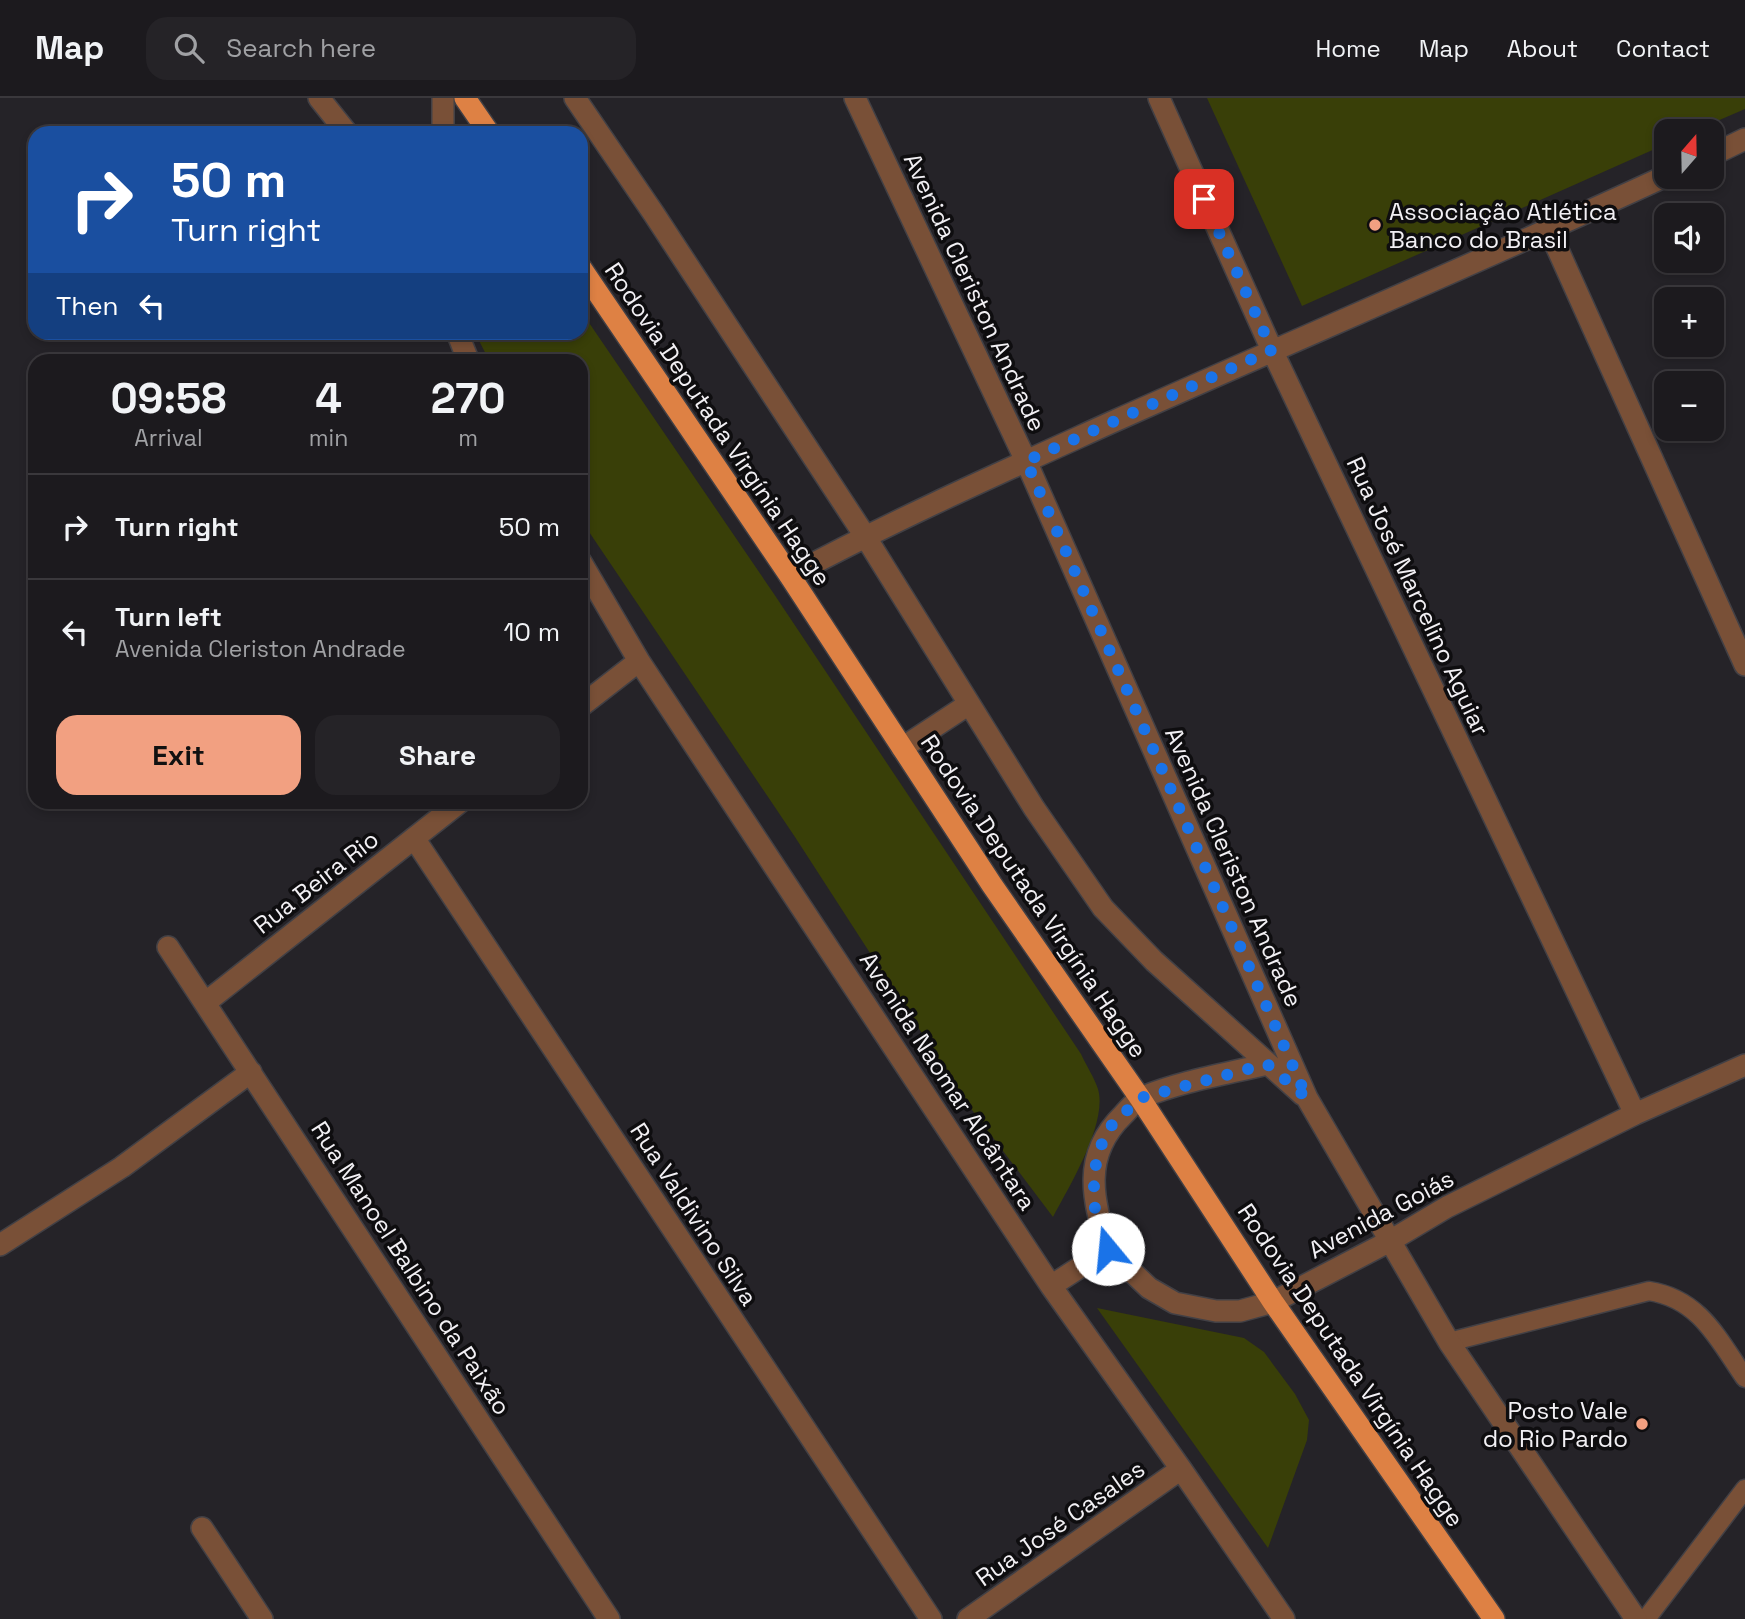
<!DOCTYPE html>
<html lang="en">
<head>
<meta charset="utf-8">
<style>
	body { margin:0; font-family:"Space Grotesk",sans-serif; background:#252327; color:#f1f3f6; height:100vh; display:flex; flex-direction:column; font-size:26px; white-space:nowrap }
	* { box-sizing:border-box; margin:0 }
	p { font-size:23px; color:#a0a1a4 }
	.icon { flex:none; width:38px; height:38px; fill:none; stroke:currentColor; stroke-width:2; stroke-linecap:round; stroke-linejoin:round }
	.map { position:relative; flex:1; overflow:hidden }
	.drawer { position:absolute; left:28px; top:256px; width:560px; height:455px; display:flex; flex-direction:column; background:#1c1a1e; border-radius:21px; box-shadow:0 4px 10px #0003,0 0 0 2px #3a383c }
	.drawer>* { flex:none }
	.guide { position:absolute; left:28px; top:28px; width:560px; height:214px; border-radius:21px; box-shadow:0 4px 10px #0003,0 0 0 2px #3a383c; background:#1a4fa0; color:#fff; overflow:hidden }
	.needle { width:46px; rotate:20deg }
	.controls { position:absolute; left:1654px; top:21px; display:grid; gap:14px }
	.controls a { display:grid; place-items:center; width:70px; height:70px; border-radius:14px; background:#1c1a1e; box-shadow:0 4px 10px #0003,0 0 0 2px #3a383c; font-size:35px }
	.pin { position:absolute; display:grid; place-items:center; width:60px; height:60px; color:#fff; margin:-30px; border-radius:14px; box-shadow:0 4px 10px #0006 }
	.me { position:absolute; width:77px; margin:-38px; rotate:343deg; stroke-linejoin:round; filter:drop-shadow(0 0 5px #0008) }
	.turn { display:flex; align-items:center; gap:24px; height:147px; padding:0 28px; font-size:32px }
	.turn .icon { width:91px; height:91px; stroke-width:2.5 }
	.turn b { display:block; font-size:49px; line-height:60px }
	.then { display:flex; align-items:center; height:66px; padding:0 28px; background:#0003; gap:14px; font-size:26px }
	.eta { display:flex; justify-content:space-evenly; align-items:center; height:119px; text-align:center }
	.eta b { font-size:42px; font-weight:700; line-height:49px }
	.button { display:flex; gap:14px; margin-top:auto; padding:14px 28px }
	.button a { flex:1; height:80px; border-radius:21px; background:#f2a081; color:#111; font-size:28px; font-weight:700; line-height:80px; text-align:center }
	.button a+a { background:#252327; color:#f1f3f6 }
	ul { padding:0; list-style:none }
	li { display:flex; align-items:center; gap:21px; height:105px; padding:0 28px; border-top:2px solid #3a383c }
	li div { flex:1 }
	li b { display:block; font-size:26px }
	li em { font-style:normal }
	header { display:flex; align-items:center; gap:42px; box-sizing:border-box; height:98px; padding:0 35px; background:#1c1a1e; border-bottom:2px solid #3a383c }
	header strong { font-size:33px }
	nav { display:flex; gap:38px; margin-inline-start:auto; font-size:24px }
	.search { width:490px; height:63px; background:#252327; display:flex; align-items:center; gap:18px; box-sizing:border-box; padding:0 24px; border-radius:21px; color:#a0a1a4; font-size:26px }
	.map>svg:first-child { display:block }
</style>
</head>
<body>
<header>
<strong>Map</strong>
<div class="search"><svg class="icon" aria-label="search" viewBox="0 0 24 24"><circle cx="10" cy="10" r="6"/><path d="M15 15l6 6"/></svg>Search here</div>
<nav><a>Home</a><a>Map</a><a>About</a><a>Contact</a></nav>
</header>
<div class="map">
<svg width="1745" height="1521" viewBox="0 0 1745 1521">
	<rect width="100%" height="100%" fill="#252328"/>
	<path fill="#393f08" d="M 1207,0 L 1745,0 L 1745,11 L 1694,33 L 1666,33 L 1666,46 L 1302,208 Z
		M 581,213 L 774,496 L 1081,956 C 1086,967 1094,979 1098,991 C 1108,1025 1069,1089 1053,1119 L 969,1008 L 795,739 L 581,422 L 581,262 L 489,262 L 475,235 L 581,234 Z
		M 1097,1210 L 1244,1240 L 1264,1254 L 1295,1296 L 1309,1322 L 1307,1342 L 1268,1450 Z"/>
	<g fill="none" stroke-linecap="round" stroke-linejoin="round">
		<defs>
			<path id="service" d="M 1449,1244 L 1649,1193 C 1700,1201 1718,1241 1745,1280
				M 1646,1521 L 1745,1391"/>
			<path id="minor" d="M 319,0 L 347,35
				M 443,0 L 443,35
				M 575,0 L 654,116 L 865,438 L 1034,710 L 1103,810 L 1154,863 L 1303,997
				M 855,0 L 1026,363 L 1307,1000 L 1449,1244 L 1636,1521
				M 1159,0 L 1272,252 L 1635,1016
				M 1712,57 L 1745,41
				M 1549,132 L 1745,567
				M 457,234 L 468,262
				M 581,464 L 639,563 L 1051,1188 L 1181,1371 L 1284,1521
				M 790,478 C 894,422 1002,374 1110,325 C 1295,242 1482,163 1666,78
				M 581,608 L 639,563
				M 902,650 L 969,606
				M 414,740 L 931,1521
				M 168,849 L 609,1521
				M 205,905 L 460,704
				M 0,1147 L 122,1069 L 251,974
				M 1108,1151 C 1093,1102 1081,1058 1123,1017 C 1129,1011 1135,1002 1143,999 C 1182,983 1226,976 1267,966
				M 1051,1188 L 1108,1151 L 1149,1190 L 1175,1205 L 1216,1213 L 1240,1213 L 1273,1204 L 1390,1143 L 1447,1109 L 1635,1016 L 1745,967
				M 202,1430 L 262,1521
				M 968,1521 L 1181,1371"/>
			<path id="trunk" d="M 465,0 L 489,35
				M 581,170 L 790,478 L 992,787 L 1140,1000 L 1273,1204 L 1494,1521"/>
		</defs>
		<use href="#service" stroke="#424045" stroke-width="21"/>
		<use href="#minor" stroke="#424045" stroke-width="24"/>
		<use href="#trunk" stroke="#424045" stroke-width="24"/>
		<use href="#service" stroke="#795037" stroke-width="18"/>
		<use href="#minor" stroke="#795037" stroke-width="21"/>
		<use href="#trunk" stroke="#de8144" stroke-width="21"/>
	</g>
	<g fill="none" stroke-linecap="round" stroke-linejoin="round">
		<path stroke="#1a73e8" stroke-width="12" stroke-dasharray="0 21.6" d="M 1108,1151 L 1094,1107 L 1094,1078 L 1098,1054 L 1110,1029 L 1140,1000 L 1267,966 L 1307,1000 L 1026,363 L 1272,252 L 1204,101"/>
	</g>
	<g fill="#f2a081" stroke="#0e0d0f" stroke-width="2.5">
		<circle cx="1375" cy="127" r="7"/>
		<circle cx="1642" cy="1326" r="7"/>
	</g>
	<g text-anchor="middle" dominant-baseline="central" stroke-width="7" stroke-linejoin="round" paint-order="stroke">
		<g font-size="24" fill="#f2f0f4" stroke="#0e0d0f" text-anchor="start">
			<text x="1389" y="113">Associação Atlética<tspan x="1389" dy="28">Banco do Brasil</tspan></text>
			<text x="1628" y="1312" text-anchor="end">Posto Vale<tspan x="1628" dy="28">do Rio Pardo</tspan></text>
		</g>
		<g font-size="24" fill="#f2f0f4" stroke="#0e0d0f">
			<text transform="translate(975 194) rotate(65)">Avenida Cleriston Andrade</text>
			<text transform="translate(718 326) rotate(56)">Rodovia Deputada Virgínia Hagge</text>
			<text transform="translate(1418 498) rotate(65)">Rua José Marcelino Aguiar</text>
			<text transform="translate(1234 769) rotate(66)">Avenida Cleriston Andrade</text>
			<text transform="translate(316 784) rotate(-38)">Rua Beira Rio</text>
			<text transform="translate(1034 798) rotate(56)">Rodovia Deputada Virgínia Hagge</text>
			<text transform="translate(948 983) rotate(57)">Avenida Naomar Alcântara</text>
			<text transform="translate(694 1116) rotate(57)">Rua Valdivino Silva</text>
			<text transform="translate(1381 1116) rotate(-28)">Avenida Goiás</text>
			<text transform="translate(411 1170) rotate(57)">Rua Manoel Balbino da Paixão</text>
			<text transform="translate(1351 1267) rotate(56)">Rodovia Deputada Virgínia Hagge</text>
			<text transform="translate(1060 1425) rotate(-35)">Rua José Casales</text>
		</g>
	</g>
</svg>
<div class="controls">
<a><svg class="needle" viewBox="-14 -14 28 28"><path d="M0-13l5 13h-10z" fill="#e53935"/><path d="M0 13l5-13h-10z" fill="#a0a1a4"/></svg></a>
<a><svg class="icon" aria-label="sound" viewBox="0 0 24 24"><path d="M4 9h4l5-4v14l-5-4H4zM17 9q2 3 0 6"/></svg></a>
<a>+</a>
<a>−</a>
</div>
<div class="pin" style="left:1204px;top:101px;background:#d93025"><svg class="icon" aria-label="arrive" viewBox="0 0 24 24"><path d="M6 21V4h12l-3 4 3 4H6"/></svg></div>
<svg class="me" style="left:1108px;top:1151px" viewBox="-20 -20 40 40"><circle r="19" fill="#fff"/><path d="M0-13L10 11 0 6-10 11z" fill="#1a73e8"/></svg>
<div class="guide">
<div class="turn"><svg class="icon" aria-label="right" viewBox="0 0 24 24"><path d="M7 20v-9h11M14 6l5 5-5 5"/></svg><div><b>50 m</b>Turn right</div></div>
<div class="then">Then<svg class="icon" aria-label="left" viewBox="0 0 24 24"><path d="M17 20v-9H6M10 6l-5 5 5 5"/></svg></div>
</div>
<section class="drawer">
<div class="eta">
<div><b>09:58</b><p>Arrival</p></div>
<div><b>4</b><p>min</p></div>
<div><b>270</b><p>m</p></div>
</div>
<ul>
<li><svg class="icon" aria-label="right" viewBox="0 0 24 24"><path d="M7 20v-9h11M14 6l5 5-5 5"/></svg><div><b>Turn right</b></div><em>50 m</em></li>
<li><svg class="icon" aria-label="left" viewBox="0 0 24 24"><path d="M17 20v-9H6M10 6l-5 5 5 5"/></svg><div><b>Turn left</b><p>Avenida Cleriston Andrade</p></div><em>10 m</em></li>
</ul>
<div class="button"><a>Exit</a><a>Share</a></div>
</section>
</div>
</body>
</html>
